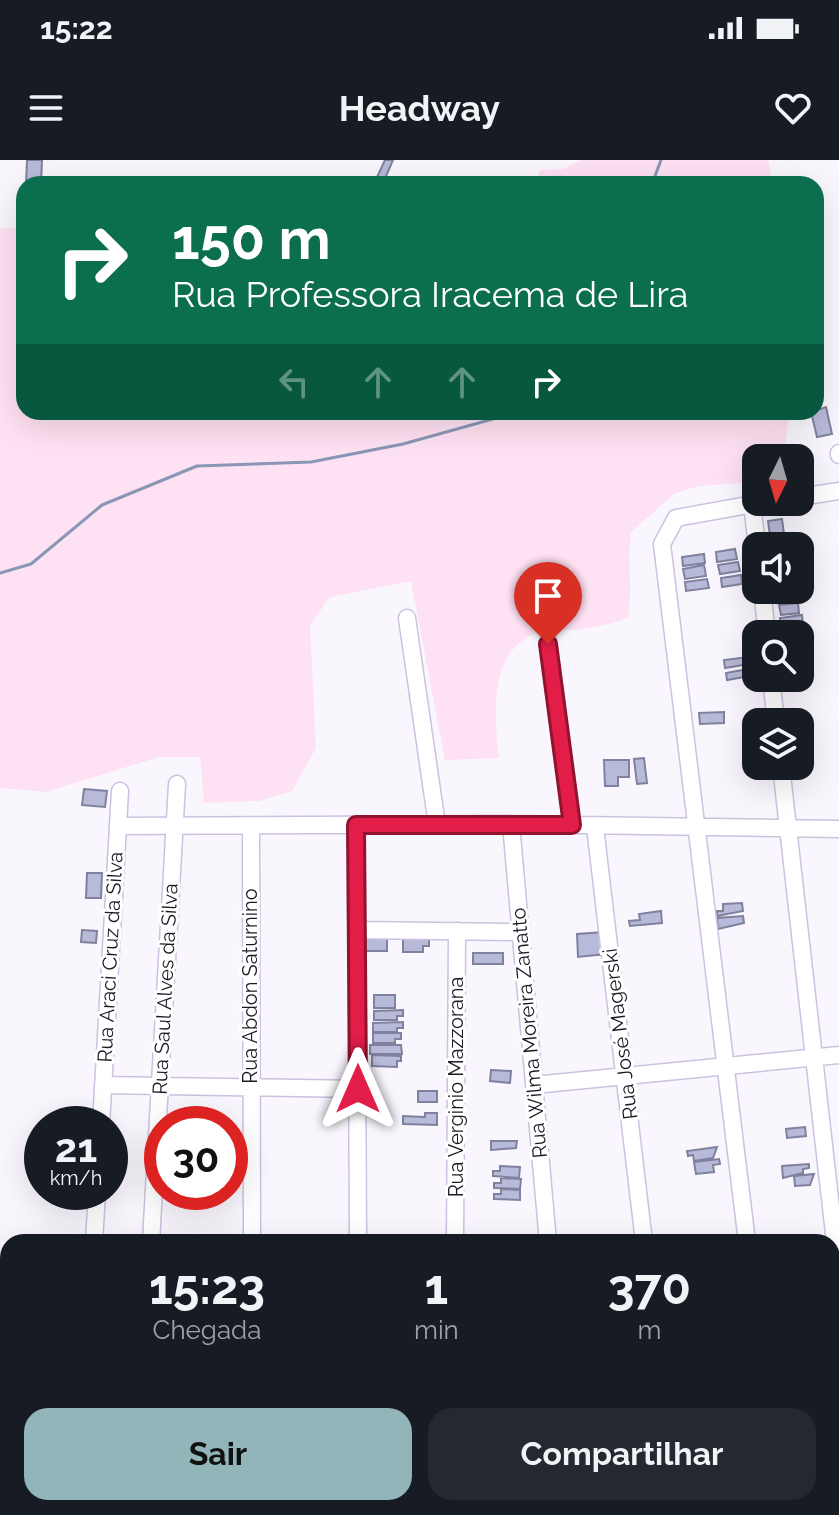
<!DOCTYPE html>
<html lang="pt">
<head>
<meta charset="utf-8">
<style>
	body { margin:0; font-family:Raleway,sans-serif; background:#242831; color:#f1f3f6; height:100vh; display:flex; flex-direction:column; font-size:30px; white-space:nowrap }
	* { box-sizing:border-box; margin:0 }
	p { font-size:26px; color:#9ea1a6 }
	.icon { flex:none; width:44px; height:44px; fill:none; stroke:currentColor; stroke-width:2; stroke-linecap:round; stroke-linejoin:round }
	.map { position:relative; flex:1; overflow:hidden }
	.details { position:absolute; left:0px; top:1074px; width:840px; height:282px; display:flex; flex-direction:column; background:#171b24; border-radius:24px 24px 0 0; box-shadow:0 8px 32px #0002 }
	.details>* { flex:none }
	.guide { position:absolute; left:16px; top:16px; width:808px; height:244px; border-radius:24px; box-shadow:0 8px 32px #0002; background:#0b6e4f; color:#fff; overflow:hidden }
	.needle { width:52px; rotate:185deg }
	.fabs { position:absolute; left:742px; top:284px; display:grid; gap:16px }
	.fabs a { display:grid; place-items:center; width:72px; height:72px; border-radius:16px; background:#171b24; box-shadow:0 8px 32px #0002; font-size:40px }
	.speed { position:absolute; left:24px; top:946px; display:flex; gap:16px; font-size:40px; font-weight:700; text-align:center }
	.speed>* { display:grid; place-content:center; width:104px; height:104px; border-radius:50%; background:#171b24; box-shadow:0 8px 32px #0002; line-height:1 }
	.speed small { font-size:20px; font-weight:400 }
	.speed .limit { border:12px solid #d22; background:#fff; color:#111 }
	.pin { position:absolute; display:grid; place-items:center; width:68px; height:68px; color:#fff; margin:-82px -34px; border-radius:50% 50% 50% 0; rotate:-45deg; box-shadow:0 0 8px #0007 }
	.pin .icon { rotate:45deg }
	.me { position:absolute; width:88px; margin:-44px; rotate:0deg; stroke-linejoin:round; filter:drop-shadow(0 0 6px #0008) }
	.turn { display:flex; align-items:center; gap:28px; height:168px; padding:0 24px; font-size:36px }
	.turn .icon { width:104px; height:104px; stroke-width:2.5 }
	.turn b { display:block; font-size:56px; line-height:68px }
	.lanes { display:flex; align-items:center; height:76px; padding:0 24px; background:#0003; justify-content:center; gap:40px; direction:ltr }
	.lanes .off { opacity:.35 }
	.eta { display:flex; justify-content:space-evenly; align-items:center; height:136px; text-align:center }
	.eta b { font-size:48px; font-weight:700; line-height:56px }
	.primary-button { display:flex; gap:16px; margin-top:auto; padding:16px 24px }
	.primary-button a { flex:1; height:92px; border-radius:24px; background:#92b5ba; color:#111; font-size:32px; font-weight:700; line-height:92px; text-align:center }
	.primary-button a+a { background:#242831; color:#f1f3f6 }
	.status { display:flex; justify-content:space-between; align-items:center; height:56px; padding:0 40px; background:#171b24; direction:ltr }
	.status svg { height:22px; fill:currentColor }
	header { display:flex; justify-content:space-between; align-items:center; height:104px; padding:0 24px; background:#171b24; font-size:36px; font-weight:700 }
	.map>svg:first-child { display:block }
</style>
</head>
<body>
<div class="status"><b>15:22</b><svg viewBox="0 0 49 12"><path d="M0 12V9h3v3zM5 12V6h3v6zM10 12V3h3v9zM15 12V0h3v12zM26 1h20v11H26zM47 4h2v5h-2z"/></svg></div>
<header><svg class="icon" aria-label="menu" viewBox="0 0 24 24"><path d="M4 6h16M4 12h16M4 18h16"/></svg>Headway<svg class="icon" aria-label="heart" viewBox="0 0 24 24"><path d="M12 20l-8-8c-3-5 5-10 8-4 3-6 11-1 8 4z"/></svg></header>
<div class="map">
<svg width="839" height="1355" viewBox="0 0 839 1355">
	<rect width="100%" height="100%" fill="#f9f7fd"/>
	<path fill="#fee1f2" d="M 581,0 L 768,0 L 773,24 L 536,24 L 540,10 L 563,9 Z
		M 0,68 L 24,68 L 24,252 L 789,252 L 784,298 L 756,298 L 756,322 L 698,326 L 674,334 L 631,372 C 627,402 633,429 628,458 C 610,464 593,468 574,470 C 564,471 553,469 543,471 C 487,485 494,556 499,598 L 445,600 L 411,421 L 330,437 L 310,465 L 316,588 L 292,631 L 259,641 L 204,643 L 200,597 L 159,597 L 46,632 L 0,628 Z"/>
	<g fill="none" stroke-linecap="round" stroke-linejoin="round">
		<path stroke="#8996b5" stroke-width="3" d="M 652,24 L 661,0
			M 0,413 L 31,404 L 102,345 L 197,306 L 311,302 L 403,284 L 518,252"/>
	</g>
	<path fill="#b8bad9" stroke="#7f819e" stroke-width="2" d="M 27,0 L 42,0 L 41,24 L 26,24 Z
		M 385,0 L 393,0 L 384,21 L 377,17 Z
		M 826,247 L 832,274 L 817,277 L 811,252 Z
		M 782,359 L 784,374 L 770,376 L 768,361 Z
		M 735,389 L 737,399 L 717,402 L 716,392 Z
		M 704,394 L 705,403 L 683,406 L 682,397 Z
		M 738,402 L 740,411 L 720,414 L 718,405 Z
		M 704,405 L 706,416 L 685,419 L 683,409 Z
		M 741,415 L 742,424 L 722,427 L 721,418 Z
		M 707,419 L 709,428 L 686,431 L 685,422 Z
		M 797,430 L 798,440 L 777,443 L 776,433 Z
		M 798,443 L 799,453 L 781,455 L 779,445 Z
		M 802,455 L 803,464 L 781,467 L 780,458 Z
		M 808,466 L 809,477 L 782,474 L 782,470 Z
		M 748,497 L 749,504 L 725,508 L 724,500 Z
		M 748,509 L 750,516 L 727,520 L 726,513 Z
		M 724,552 L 724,563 L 700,564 L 699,553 Z
		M 644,598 L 647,623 L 637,624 L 634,599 Z
		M 604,600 L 629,600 L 629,617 L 618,617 L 618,626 L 605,626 Z
		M 84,629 L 107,631 L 105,647 L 82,645 Z
		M 87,713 L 102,713 L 101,738 L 86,738 Z
		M 742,743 L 743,751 L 717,756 L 717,751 L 723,751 L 723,744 Z
		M 661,751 L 662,763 L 630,766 L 629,761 L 640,760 L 639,754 Z
		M 743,756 L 744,763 L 718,769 L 717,758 Z
		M 82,770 L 97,771 L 96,783 L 81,782 Z
		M 604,772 L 606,794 L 578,797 L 577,774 Z
		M 364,778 L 387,778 L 387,791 L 364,791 Z
		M 429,778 L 429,786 L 423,786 L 423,792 L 403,792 L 403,779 Z
		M 473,793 L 503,793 L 503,804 L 473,804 Z
		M 374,835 L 395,835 L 395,848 L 374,848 Z
		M 403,850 L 403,856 L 397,856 L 397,860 L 374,860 L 374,851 Z
		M 403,862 L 403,868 L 397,868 L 397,872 L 373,872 L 373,863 Z
		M 373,873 L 401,873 L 401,879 L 395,879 L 395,883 L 373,883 Z
		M 370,885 L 401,885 L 402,894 L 370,894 Z
		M 372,895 L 401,896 L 401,901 L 397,901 L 397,907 L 372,906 Z
		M 491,910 L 511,911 L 510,923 L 490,921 Z
		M 418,931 L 437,931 L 437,942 L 418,942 Z
		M 425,953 L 437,953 L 437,965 L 403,964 L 403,956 L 425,957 Z
		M 805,967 L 806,976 L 787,978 L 786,969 Z
		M 491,981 L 517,981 L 516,988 L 491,990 Z
		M 717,987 L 713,998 L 694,1001 L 693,995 L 688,996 L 687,991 Z
		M 719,999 L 720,1004 L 713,1005 L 714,1012 L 696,1014 L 694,1002 Z
		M 809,1004 L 809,1008 L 803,1009 L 803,1013 L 783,1018 L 782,1006 Z
		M 500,1006 L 520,1007 L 519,1018 L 493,1016 L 493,1011 L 500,1011 Z
		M 814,1014 L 810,1025 L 795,1026 L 794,1016 Z
		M 501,1018 L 521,1019 L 520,1029 L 494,1028 L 494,1023 L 501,1023 Z
		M 501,1029 L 520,1030 L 520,1040 L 494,1039 L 494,1034 L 501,1034 Z"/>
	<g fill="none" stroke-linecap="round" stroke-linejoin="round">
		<defs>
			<path id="minor" d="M 839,293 L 839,295
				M 800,337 L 839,331
				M 752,344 L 757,386
				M 762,430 L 767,474
				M 407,458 L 437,665
				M 548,484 L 572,665
				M 771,518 L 776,562
				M 781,606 L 839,1118
				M 511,664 L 548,1082
				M 356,665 L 358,1082
				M 118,666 L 511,664 L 839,669
				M 251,666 L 252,1082
				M 595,667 L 644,1082
				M 358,770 L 519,772
				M 103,925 L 358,929
				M 534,925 L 839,895
				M 101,964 L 120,631
				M 94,1082 L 97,1032
				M 151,1082 L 177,624
				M 455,1082 L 457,771
				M 747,1082 L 662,384 L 676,358 L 764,342
				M 832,1238 L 839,1238
				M 0,1340 L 8,1341
				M 62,1348 L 136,1353
				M 358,1348 L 358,1355
				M 572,1348 L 573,1355
				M 675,1348 L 676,1355
				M 778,1348 L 778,1355
				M 253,1355 L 253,1348"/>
		</defs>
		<use href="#minor" stroke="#cdc1e0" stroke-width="19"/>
		<use href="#minor" stroke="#fff" stroke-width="16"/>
	</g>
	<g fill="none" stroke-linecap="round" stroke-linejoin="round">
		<defs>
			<path id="route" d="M 358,929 L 356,665 L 572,665 L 548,484"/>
		</defs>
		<use href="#route" stroke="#92132f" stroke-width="20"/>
		<use href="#route" stroke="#e11d48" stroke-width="14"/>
	</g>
	<g text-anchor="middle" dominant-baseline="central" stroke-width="6" stroke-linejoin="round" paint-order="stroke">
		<g font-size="20" fill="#1c1722" stroke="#fff">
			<text transform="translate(110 797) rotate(-87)">Rua Araci Cruz da Silva</text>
			<text transform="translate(250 826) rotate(-90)">Rua Abdon Saturnino</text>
			<text transform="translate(165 829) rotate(-87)">Rua Saul Alves da Silva</text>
			<text transform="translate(529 873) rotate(-95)">Rua Wilma Moreira Zanatto</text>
			<text transform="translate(620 874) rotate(-97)">Rua José Magerski</text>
			<text transform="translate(456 927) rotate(-90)">Rua Verginio Mazzorana</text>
		</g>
	</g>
</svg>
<div class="fabs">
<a><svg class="needle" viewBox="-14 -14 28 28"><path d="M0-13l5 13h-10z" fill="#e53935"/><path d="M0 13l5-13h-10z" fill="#9ea1a6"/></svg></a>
<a><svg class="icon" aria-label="sound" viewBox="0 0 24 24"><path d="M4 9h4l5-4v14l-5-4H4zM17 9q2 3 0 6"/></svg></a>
<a><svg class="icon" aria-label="search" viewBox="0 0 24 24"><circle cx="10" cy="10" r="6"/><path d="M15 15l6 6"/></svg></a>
<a><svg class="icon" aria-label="layers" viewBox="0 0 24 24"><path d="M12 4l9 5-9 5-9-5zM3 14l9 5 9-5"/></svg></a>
</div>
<div class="speed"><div>21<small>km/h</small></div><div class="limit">30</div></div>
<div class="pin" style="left:548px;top:484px;background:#d93025"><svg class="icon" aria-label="arrive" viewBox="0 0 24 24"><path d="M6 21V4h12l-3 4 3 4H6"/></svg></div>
<svg class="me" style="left:358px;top:929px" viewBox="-20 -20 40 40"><path d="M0-17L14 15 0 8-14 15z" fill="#e11d48" stroke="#fff" stroke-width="4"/></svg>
<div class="guide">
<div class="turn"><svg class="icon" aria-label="right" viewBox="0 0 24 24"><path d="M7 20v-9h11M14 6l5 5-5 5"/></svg><div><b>150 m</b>Rua Professora Iracema de Lira</div></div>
<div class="lanes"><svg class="icon off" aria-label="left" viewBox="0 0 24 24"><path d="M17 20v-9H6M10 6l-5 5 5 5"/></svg><svg class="icon off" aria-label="ahead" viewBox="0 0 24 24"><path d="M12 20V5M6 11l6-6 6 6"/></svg><svg class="icon off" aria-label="ahead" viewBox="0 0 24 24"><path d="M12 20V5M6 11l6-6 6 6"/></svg><svg class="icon" aria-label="right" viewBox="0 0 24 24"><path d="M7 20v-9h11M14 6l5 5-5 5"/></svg></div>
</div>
<section class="details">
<div class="eta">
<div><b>15:23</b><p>Chegada</p></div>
<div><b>1</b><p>min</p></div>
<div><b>370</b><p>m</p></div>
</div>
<div class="primary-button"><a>Sair</a><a>Compartilhar</a></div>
</section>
</div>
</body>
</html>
